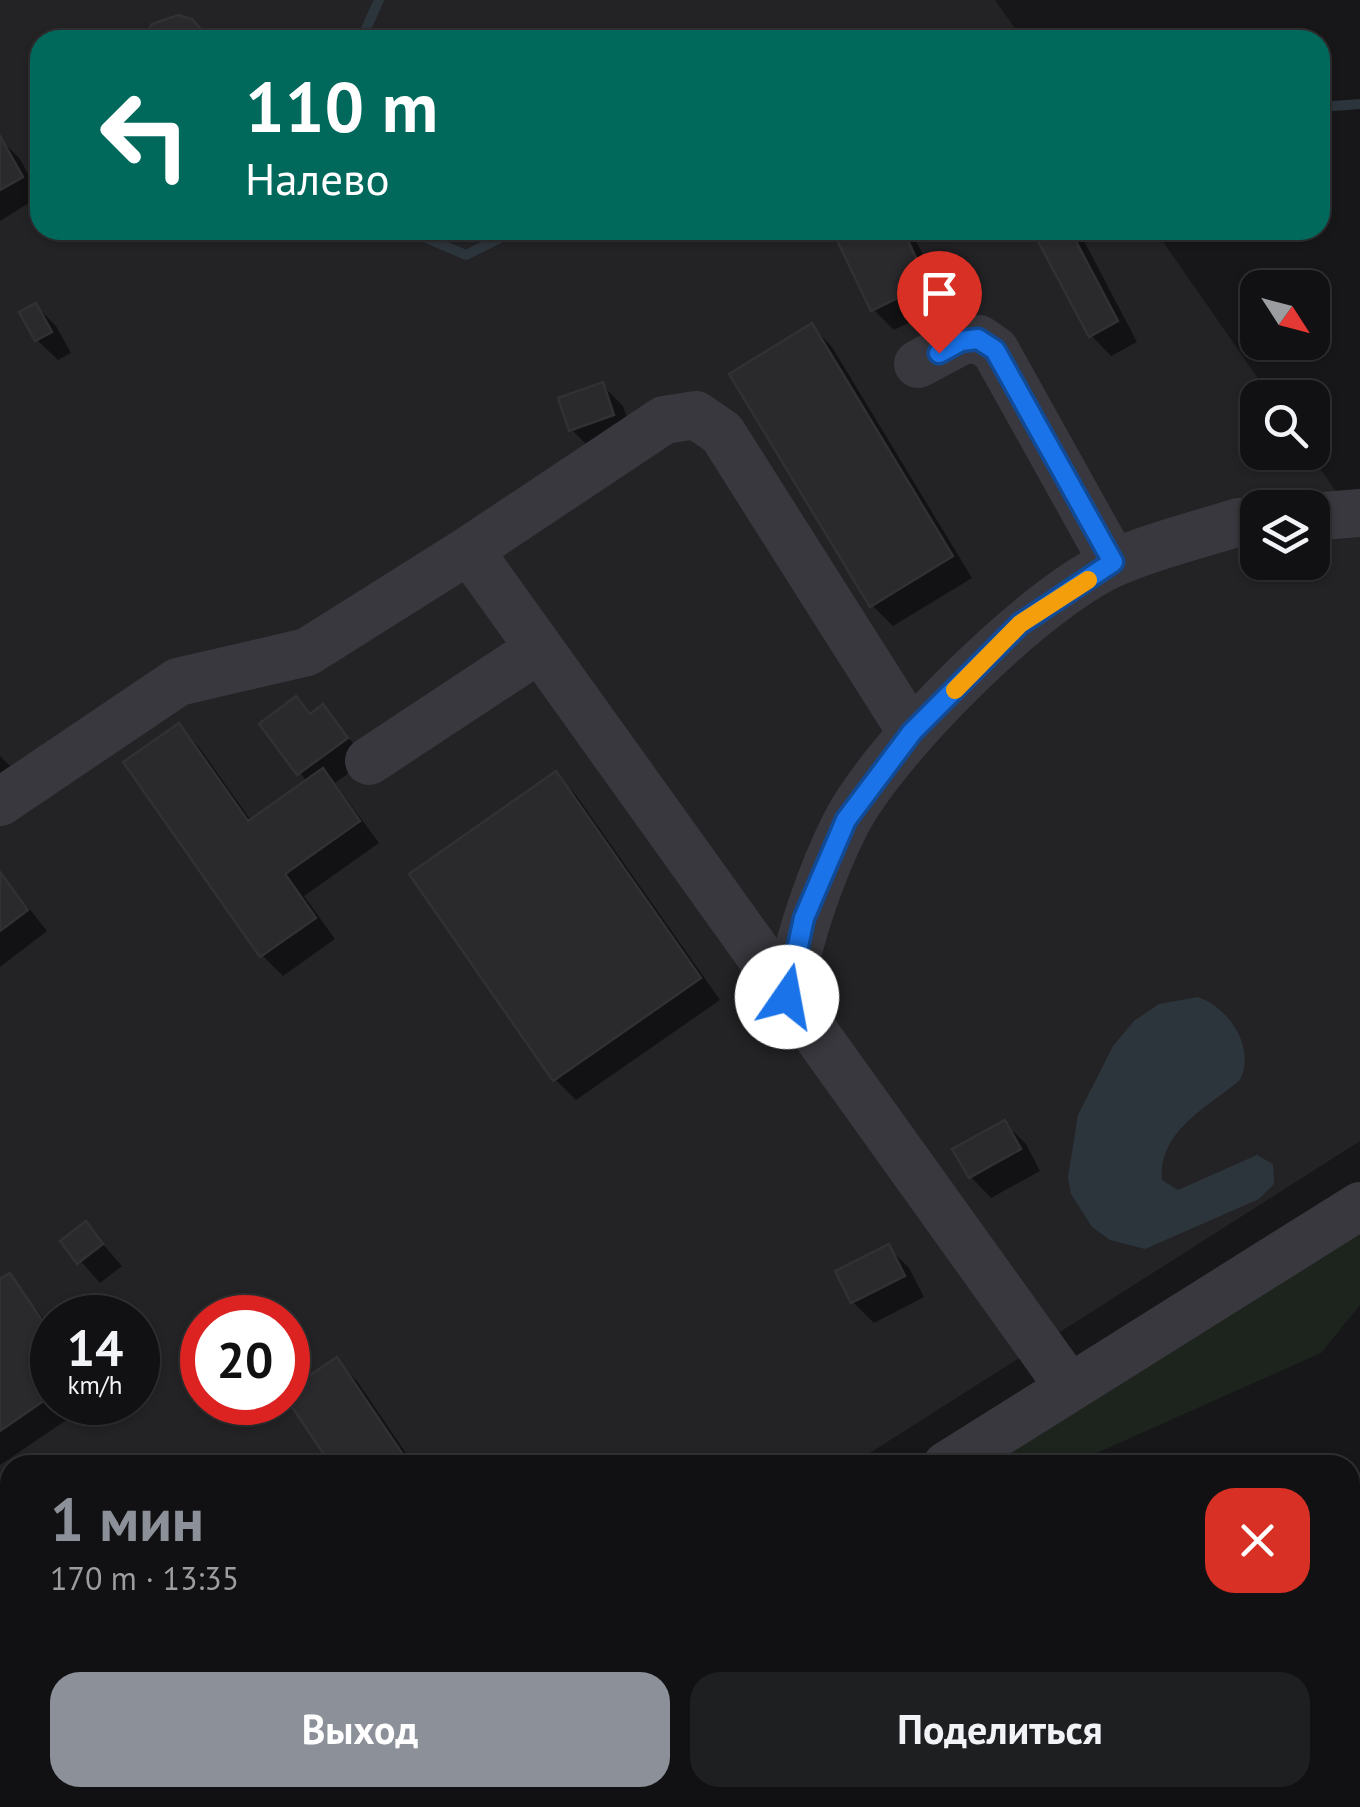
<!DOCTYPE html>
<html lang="ru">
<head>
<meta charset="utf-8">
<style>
	body { margin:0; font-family:"PT Sans",sans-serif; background:#1e1f21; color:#f1f3f6; height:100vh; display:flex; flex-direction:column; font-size:38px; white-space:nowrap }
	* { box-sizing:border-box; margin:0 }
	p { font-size:32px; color:#9c9da0 }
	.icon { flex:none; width:55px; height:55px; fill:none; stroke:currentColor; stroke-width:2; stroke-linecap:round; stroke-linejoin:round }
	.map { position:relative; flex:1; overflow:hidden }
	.details { position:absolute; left:0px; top:1455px; width:1360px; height:352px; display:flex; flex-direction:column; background:#111113; border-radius:30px 30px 0 0; box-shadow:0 2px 8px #0004,0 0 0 2px #303133 }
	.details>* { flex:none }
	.top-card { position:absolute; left:30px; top:30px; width:1300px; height:210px; border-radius:30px; box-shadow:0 2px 8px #0004,0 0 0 2px #303133; background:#00695c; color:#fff; overflow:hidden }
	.needle { width:65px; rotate:126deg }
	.buttons { position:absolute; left:1240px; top:270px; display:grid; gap:20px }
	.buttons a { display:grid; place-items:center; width:90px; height:90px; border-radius:20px; background:#111113; box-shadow:0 2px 8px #0004,0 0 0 2px #303133; font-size:50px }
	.speed { position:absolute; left:30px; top:1295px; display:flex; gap:20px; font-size:50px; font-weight:700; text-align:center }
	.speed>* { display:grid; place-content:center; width:130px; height:130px; border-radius:50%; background:#111113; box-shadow:0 2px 8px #0004,0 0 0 2px #303133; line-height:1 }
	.speed small { font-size:25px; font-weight:400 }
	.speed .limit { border:15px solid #d22; background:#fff; color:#111 }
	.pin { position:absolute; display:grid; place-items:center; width:85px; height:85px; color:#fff; margin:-102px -42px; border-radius:50% 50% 50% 0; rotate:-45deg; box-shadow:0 0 10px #0007 }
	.pin .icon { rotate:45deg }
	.me { position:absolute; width:110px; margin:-55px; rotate:12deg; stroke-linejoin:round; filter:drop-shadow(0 0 8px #0008) }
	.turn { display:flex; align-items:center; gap:35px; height:210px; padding:0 50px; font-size:45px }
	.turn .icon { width:130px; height:130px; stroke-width:2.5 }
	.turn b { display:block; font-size:70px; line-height:85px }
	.round { display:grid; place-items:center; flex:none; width:105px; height:105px; border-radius:30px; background:#1e1f21 }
	.overview { display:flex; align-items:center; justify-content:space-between; height:170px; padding:0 50px }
	h1 { font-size:60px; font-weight:700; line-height:75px; color:#8c9099 }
	.button { display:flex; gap:20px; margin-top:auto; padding:20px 50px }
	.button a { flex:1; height:115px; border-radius:30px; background:#8c9099; color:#fff; font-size:40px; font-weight:700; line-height:115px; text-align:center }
	.button a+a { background:#1e1f21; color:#f1f3f6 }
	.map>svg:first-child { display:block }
</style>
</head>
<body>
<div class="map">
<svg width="1360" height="1807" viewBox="0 0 1360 1807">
	<rect width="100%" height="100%" fill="#171719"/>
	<path fill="#232326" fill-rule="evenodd" d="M 0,0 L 995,0 L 1023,40 L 40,40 L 40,230 L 1155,230 L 1271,397 L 1258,398 L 1258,452 L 1309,453 L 1360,525 L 1360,1141 L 851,1465 L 10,1465 L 10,1798 L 329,1798 L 315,1807 L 0,1807 ZM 1258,508 L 1312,508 L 1312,562 L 1258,562 ZM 52,1318 L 138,1318 L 138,1402 L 52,1402 ZM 202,1318 L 288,1318 L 288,1402 L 202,1402 Z"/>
	<path fill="#1d241e" d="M 1360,1232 L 1360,1305 L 1321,1353 L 1070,1465 L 992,1465 Z"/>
	<path fill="#2d353c" d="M 1198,997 C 1229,1008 1256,1047 1240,1080 C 1208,1107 1158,1131 1162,1180 L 1178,1190 L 1257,1155 L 1273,1164 L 1274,1184 L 1259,1199 L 1145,1249 L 1110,1240 L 1092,1227 L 1071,1194 L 1068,1177 L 1078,1115 L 1113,1046 L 1134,1021 L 1159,1004 Z"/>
	<path fill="#0007" d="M 0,139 L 20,159 L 40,196 L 0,221 Z
		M 835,230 L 911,230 L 947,304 L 894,330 L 873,309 Z
		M 1035,230 L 1075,230 L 1082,237 L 1137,342 L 1111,356 L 1091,335 Z
		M 36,306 L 56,326 L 71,353 L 58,360 L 37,340 Z
		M 812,326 L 832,347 L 972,578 L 893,626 L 872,605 Z
		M 602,385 L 623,406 L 633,436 L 592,450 L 571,429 Z
		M 296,699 L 312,715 L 323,707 L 367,760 L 335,783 L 379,843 L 304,896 L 335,939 L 283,976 L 262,955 L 179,726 L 199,747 L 252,822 L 308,783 L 262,724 Z
		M 0,756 L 15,771 L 0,807 Z
		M 555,774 L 576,795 L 720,1000 L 576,1100 L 555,1079 Z
		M 0,872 L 47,931 L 0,967 Z
		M 1005,1123 L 1026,1144 L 1040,1171 L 991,1198 L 971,1177 Z
		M 86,1225 L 122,1266 L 100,1283 L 63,1241 Z
		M 888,1247 L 909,1268 L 924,1297 L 874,1323 L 853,1302 Z
		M 10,1276 L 52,1329 L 52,1402 L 93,1402 L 0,1465 L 0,1282 Z
		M 336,1360 L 357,1381 L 414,1465 L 334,1465 L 288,1393 Z
		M 0,1595 L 10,1605 L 10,1723 L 0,1730 Z"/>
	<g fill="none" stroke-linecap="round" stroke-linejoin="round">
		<path stroke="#2d353c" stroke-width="10" d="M 361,40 L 379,0
			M 1320,107 L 1360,104
			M 421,230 L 424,237 L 466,255 L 516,230
			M 1350,1638 L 1360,1634
			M 984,1807 L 990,1798"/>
	</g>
	<path fill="#2a2a2d" stroke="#313135" stroke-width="2.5" d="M 178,15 L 192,19 L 211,40 L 142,40 L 152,24 Z
		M 0,136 L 23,177 L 0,190 Z
		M 832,230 L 903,230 L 928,283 L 871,311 Z
		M 1032,230 L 1070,230 L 1118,321 L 1089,337 Z
		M 36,303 L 52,332 L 35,341 L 19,312 Z
		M 812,323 L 953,556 L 870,607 L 729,374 Z
		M 603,382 L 614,415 L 569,431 L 558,398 Z
		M 296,696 L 310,714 L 323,704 L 348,738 L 297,775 L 259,724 Z
		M 179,723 L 248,821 L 323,768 L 360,821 L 285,874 L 316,918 L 260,957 L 123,762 Z
		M 556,771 L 701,978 L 553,1081 L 409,874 Z
		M 0,872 L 28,910 L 0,931 Z
		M 1005,1120 L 1021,1149 L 969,1178 L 952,1149 Z
		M 86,1221 L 103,1244 L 77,1264 L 60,1241 Z
		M 889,1244 L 905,1276 L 851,1303 L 835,1271 Z
		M 10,1273 L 52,1335 L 52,1395 L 0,1431 L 0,1279 Z
		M 337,1357 L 410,1465 L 331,1465 L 288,1401 L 288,1390 Z
		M 0,1596 L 10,1611 L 10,1688 L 0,1695 Z"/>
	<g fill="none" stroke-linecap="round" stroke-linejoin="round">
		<path stroke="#38383e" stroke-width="48" d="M 918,364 L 961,341 L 979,339 L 995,350 L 1113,562
			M 1312,517 L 1360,513
			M 469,550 L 664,420 L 696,415 L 722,433 L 912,733
			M 369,761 L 539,649
			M 0,802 L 178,682 L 307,652 L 469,550 L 1069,1387
			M 787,997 C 800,936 817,881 845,825 C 883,749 1037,595 1116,562 C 1155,545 1198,535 1239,522 L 1258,521
			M 947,1465 L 1360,1206
			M 410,1807 L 425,1798"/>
	</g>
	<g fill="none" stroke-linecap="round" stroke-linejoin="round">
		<defs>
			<path id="route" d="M 787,997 L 804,918 L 846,820 L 912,732 L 1020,624 L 1113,562 L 995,350 L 978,339 L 961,341 L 939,353"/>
		</defs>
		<use href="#route" stroke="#114b97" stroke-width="25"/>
		<use href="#route" stroke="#1a73e8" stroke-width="18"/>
		<path stroke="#f59e0b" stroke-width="18" d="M 955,690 L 1020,624 L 1088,580"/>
	</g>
</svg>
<div class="buttons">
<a><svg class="needle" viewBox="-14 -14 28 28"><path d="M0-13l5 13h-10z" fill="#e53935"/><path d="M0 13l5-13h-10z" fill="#9c9da0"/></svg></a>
<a><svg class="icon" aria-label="search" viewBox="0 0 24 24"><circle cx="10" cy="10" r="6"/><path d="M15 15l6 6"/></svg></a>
<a><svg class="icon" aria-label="layers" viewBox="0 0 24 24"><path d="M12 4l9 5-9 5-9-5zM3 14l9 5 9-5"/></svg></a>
</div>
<div class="speed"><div>14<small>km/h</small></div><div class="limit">20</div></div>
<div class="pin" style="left:939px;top:353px;background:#d93025"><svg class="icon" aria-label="arrive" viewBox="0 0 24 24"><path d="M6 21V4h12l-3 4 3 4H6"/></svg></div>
<svg class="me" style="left:787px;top:997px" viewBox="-20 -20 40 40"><circle r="19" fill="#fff"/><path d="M0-13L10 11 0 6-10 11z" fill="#1a73e8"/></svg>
<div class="top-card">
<div class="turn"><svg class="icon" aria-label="left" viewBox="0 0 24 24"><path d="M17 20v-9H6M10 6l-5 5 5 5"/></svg><div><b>110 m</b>Налево</div></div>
</div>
<section class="details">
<div class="overview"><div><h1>1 мин</h1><p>170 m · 13:35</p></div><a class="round" style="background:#d93025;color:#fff"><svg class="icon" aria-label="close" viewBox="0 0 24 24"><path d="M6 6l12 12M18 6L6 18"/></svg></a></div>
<div class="button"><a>Выход</a><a>Поделиться</a></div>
</section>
</div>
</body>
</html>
